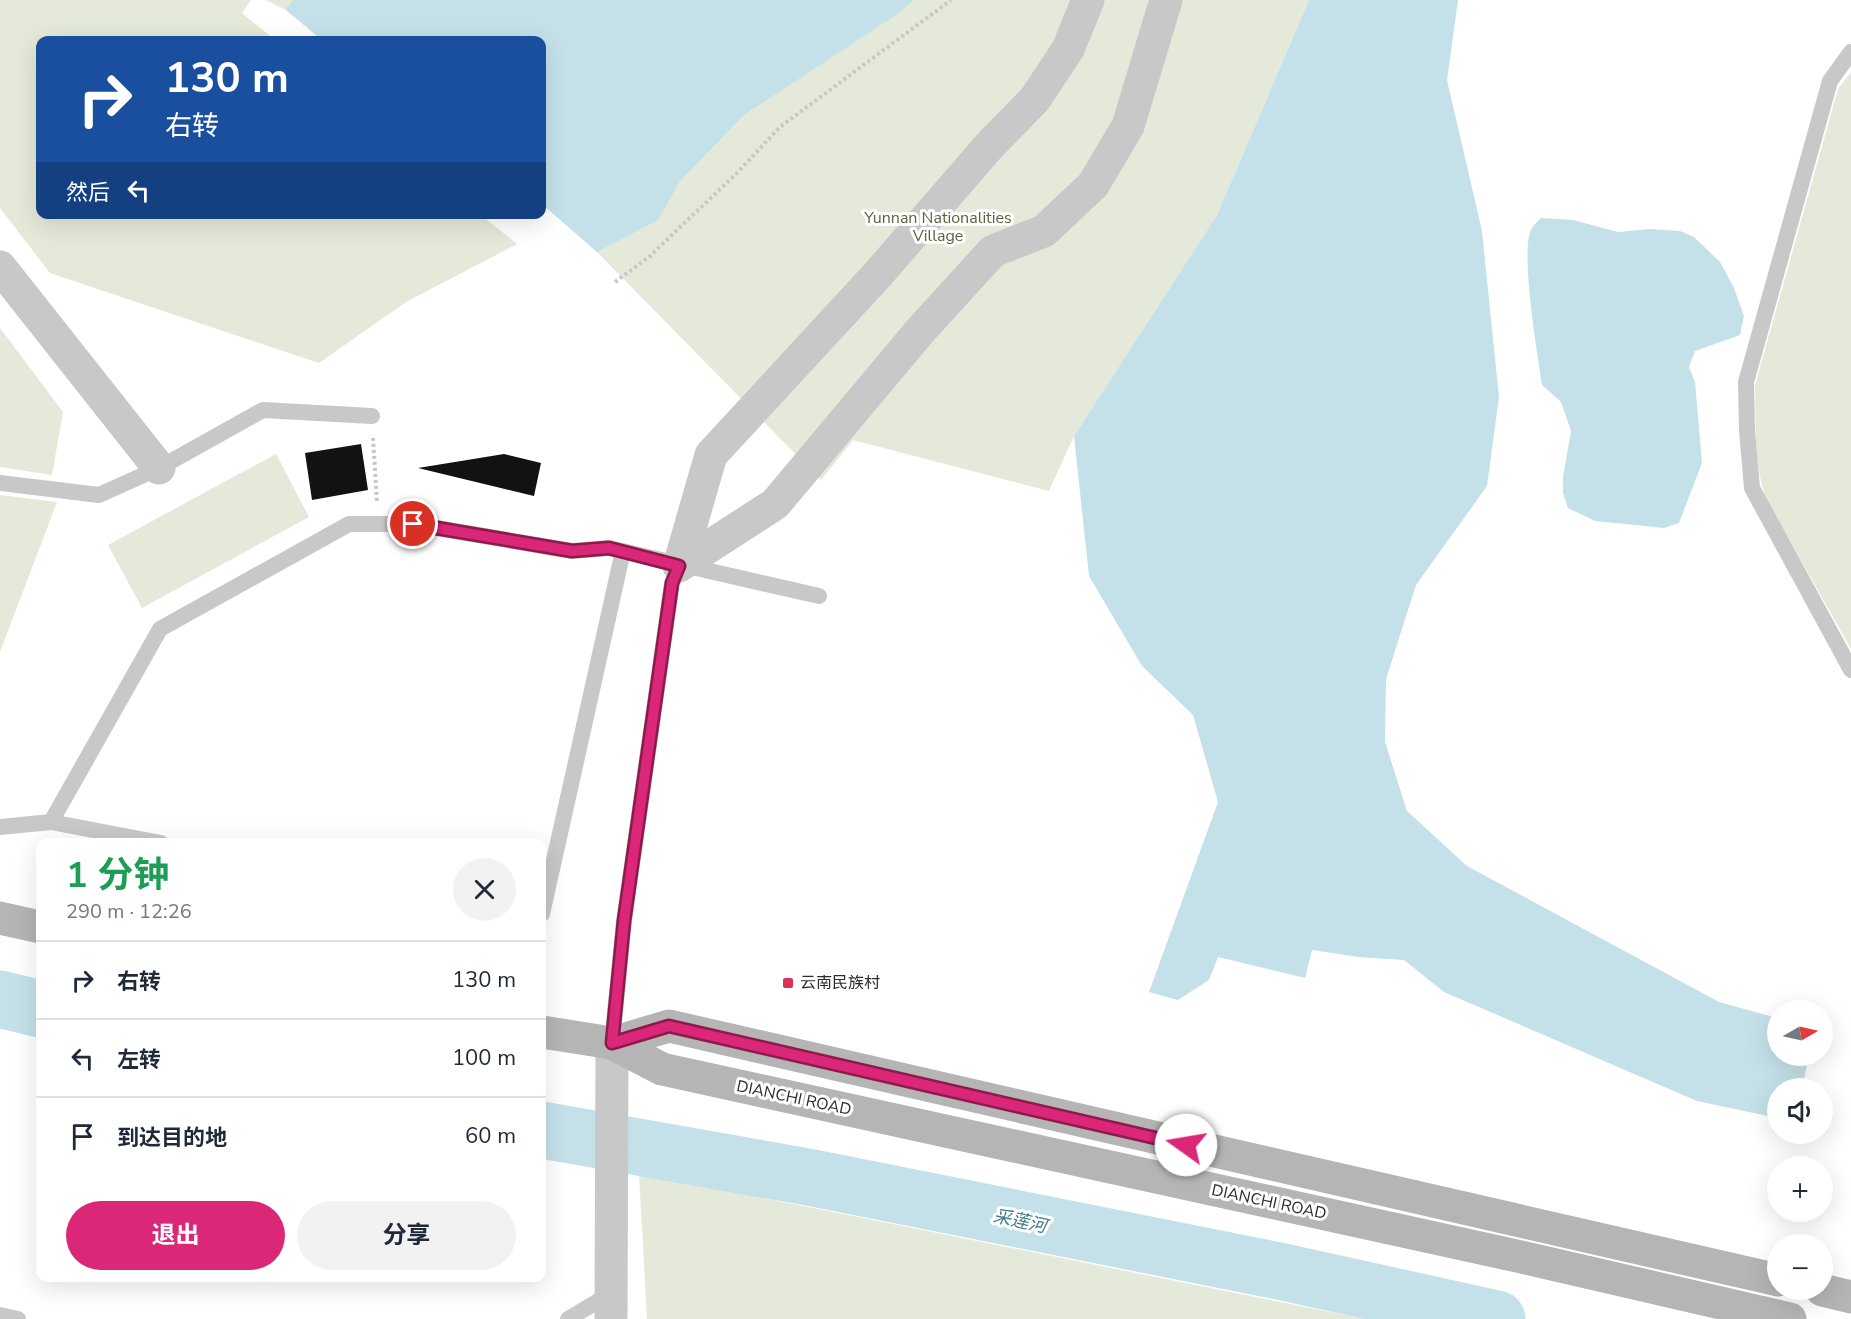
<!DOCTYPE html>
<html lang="zh">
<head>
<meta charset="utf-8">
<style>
	body { margin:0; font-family:"Nunito Sans","Noto Sans SC",sans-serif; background:#f2f2f3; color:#1f2937; height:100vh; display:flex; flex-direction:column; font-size:22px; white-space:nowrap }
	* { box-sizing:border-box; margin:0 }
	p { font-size:20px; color:#747a83 }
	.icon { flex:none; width:33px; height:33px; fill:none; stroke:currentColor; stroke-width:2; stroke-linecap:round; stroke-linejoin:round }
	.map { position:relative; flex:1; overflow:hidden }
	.side { position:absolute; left:36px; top:838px; width:510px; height:444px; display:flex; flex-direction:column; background:#fff; border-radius:12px; box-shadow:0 6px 24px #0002 }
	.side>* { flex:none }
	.banner { position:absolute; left:36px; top:36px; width:510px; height:183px; border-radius:12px; box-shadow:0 6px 24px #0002; background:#1a4fa0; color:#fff; overflow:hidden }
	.needle { width:39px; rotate:81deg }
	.controls { position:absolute; left:1767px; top:1000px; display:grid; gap:12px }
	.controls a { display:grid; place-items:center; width:66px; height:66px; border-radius:50%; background:#fff; box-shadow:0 6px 24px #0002; font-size:30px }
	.pin { position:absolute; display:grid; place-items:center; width:51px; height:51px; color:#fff; margin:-26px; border:3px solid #fff; border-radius:50%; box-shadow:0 2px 6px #0007 }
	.me { position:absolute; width:66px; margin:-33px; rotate:283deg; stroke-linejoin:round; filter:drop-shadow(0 0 4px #0008) }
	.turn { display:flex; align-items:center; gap:21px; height:126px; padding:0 30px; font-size:27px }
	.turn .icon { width:78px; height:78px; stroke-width:2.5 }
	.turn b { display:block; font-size:42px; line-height:51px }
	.then { display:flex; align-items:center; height:57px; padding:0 30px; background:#0003; gap:12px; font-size:22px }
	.round { display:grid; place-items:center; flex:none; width:63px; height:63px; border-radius:32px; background:#f2f2f3 }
	.head { display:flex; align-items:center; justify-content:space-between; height:102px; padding:0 30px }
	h1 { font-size:36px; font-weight:700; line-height:45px; color:#1e9e55 }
	.action { display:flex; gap:12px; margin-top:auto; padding:12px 30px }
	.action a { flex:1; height:69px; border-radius:36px; background:#db2777; color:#fff; font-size:24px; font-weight:700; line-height:69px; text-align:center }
	.action a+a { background:#f2f2f3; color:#1f2937 }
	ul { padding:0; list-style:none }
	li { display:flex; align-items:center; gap:18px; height:78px; padding:0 30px; border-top:2px solid #e0e1e3 }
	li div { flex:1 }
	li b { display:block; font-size:22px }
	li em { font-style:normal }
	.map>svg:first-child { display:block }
</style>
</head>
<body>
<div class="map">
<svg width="1851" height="1319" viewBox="0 0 1851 1319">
	<rect width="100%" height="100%" fill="#fff"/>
	<path fill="#e4e9d9" d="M 0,0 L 251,0 L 242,13 L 275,40 L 40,40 L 40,214 L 481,215 L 517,244 L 406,302 L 319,363 L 50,273 L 0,208 Z
		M 266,0 L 1309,0 L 1217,215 L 1074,436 L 1049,491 L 853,440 L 821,480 L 597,252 L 542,204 L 542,40 L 322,40 L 286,10 Z
		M 1851,72 L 1851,649 L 1767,500 C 1753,465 1756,422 1755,385 L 1838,89 Z
		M 0,328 L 63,412 L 52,475 L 0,467 Z
		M 276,454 L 309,517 L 142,608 L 108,545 Z
		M 0,495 L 57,502 L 0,652 Z
		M 639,1173 L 1365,1319 L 647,1319 Z"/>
	<path fill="#c4e1e9" d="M 293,0 L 914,0 L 896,15 L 744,115 L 680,181 L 658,220 L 597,252 L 542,204 L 542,40 L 322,40 L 286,10 Z
		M 1309,0 L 1458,0 L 1447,80 L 1482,231 L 1499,397 L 1487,486 L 1416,585 L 1386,679 L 1385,742 L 1407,811 L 1467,866 L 1719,1002 L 1777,1018 L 1778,1056 L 1809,1056 L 1802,1089 L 1778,1089 L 1777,1118 L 1697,1101 L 1444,992 L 1404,960 L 1358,957 L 1312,950 L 1305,978 L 1218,957 L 1209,980 L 1178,1000 L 1149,992 L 1218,802 L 1193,715 L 1142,666 L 1089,576 L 1074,436 L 1217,215 Z
		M 1541,218 L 1573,220 L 1618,232 L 1649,229 L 1680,231 L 1694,237 L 1720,262 L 1734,288 L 1744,316 L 1740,335 L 1695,351 L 1689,367 L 1695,382 L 1702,463 L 1679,523 L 1664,528 L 1595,521 L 1568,508 L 1563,493 L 1563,477 L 1571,431 L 1561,402 L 1542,385 C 1538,357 1519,248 1532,228 C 1534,224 1538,221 1541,218 Z"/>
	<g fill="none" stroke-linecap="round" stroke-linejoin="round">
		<path stroke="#c4e1e9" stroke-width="57" d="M 0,999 L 40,1009
			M 542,1130 L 808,1177 L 1274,1270 L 1497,1319"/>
	</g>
	<path fill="#121212" d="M 361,444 L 368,490 L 312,500 L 305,453 Z
		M 504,454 L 541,463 L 534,496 L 418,468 Z"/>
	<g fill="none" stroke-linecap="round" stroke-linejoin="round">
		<path stroke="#c8c8c8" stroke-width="4" stroke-dasharray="3 3" stroke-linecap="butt" d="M 615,282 L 649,257 L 674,233 L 736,174 L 780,127 L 951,0
			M 373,438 L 377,502"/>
		<path stroke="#c8c8c8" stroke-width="16" d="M 1851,52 L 1830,81 L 1746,382 L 1747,430 L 1752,488 L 1851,670
			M 0,483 L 99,495 L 159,468 L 263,410 L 372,416
			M 51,822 L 161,843
			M 0,827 L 51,822 L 160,629 L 349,524 L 413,524 L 572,551 L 609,548 L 819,596
			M 542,914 L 623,551
			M 612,1043 L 624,921 L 672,583 L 679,566
			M 0,1315 L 18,1319
			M 568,1319 L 610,1294"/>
		<path stroke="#c8c8c8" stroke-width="33" d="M 0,267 L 159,468
			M 679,566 L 775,504 L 920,331 L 993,251 L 1044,231 L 1093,185 L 1128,126 L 1166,0
			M 679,566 L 711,455 L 879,273 L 990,145 L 1035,99 L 1068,49 L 1088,0
			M 611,1319 L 612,1043"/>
		<path stroke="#b5b5b5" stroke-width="33" d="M 0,918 L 40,927
			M 542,1032 L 612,1043 L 662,1069 L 1517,1256 L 1790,1319
			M 612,1043 L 669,1026 L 1778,1280
			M 1822,1290 L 1851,1297"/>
	</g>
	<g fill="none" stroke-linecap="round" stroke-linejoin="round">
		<defs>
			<path id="route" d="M 413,524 L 572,551 L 609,548 L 679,566 L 672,583 L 624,921 L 612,1043 L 669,1026 L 1186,1145"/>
		</defs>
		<use href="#route" stroke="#8e194d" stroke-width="15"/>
		<use href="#route" stroke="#db2777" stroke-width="10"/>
	</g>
	<rect fill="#e12f59" stroke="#fff" stroke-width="2" x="782" y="977" width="12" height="12" rx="3"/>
	<g text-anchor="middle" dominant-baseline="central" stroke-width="6" stroke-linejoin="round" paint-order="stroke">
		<g font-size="16" fill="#56653a" stroke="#fff">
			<text x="938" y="218">Yunnan Nationalities<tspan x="938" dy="18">Village</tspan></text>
		</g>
		<g font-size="16" fill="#2b2b2b" stroke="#fff" text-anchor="start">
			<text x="800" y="983">云南民族村</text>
		</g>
		<g font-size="16" fill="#2b2b2b" stroke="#fff">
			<text transform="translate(794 1098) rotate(12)">DIANCHI ROAD</text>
			<text transform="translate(1269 1202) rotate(12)">DIANCHI ROAD</text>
		</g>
		<g font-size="18" font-style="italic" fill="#3c798b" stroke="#fff">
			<text transform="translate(1020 1221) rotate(12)">采莲河</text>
		</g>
	</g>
</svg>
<div class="controls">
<a><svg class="needle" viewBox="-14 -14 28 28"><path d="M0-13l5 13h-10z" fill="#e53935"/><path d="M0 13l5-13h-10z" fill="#747a83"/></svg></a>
<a><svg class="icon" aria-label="sound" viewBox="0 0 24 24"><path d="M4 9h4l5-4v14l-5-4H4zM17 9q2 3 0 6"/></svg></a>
<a>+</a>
<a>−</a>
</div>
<div class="pin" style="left:413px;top:524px;background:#d93025"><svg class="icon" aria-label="arrive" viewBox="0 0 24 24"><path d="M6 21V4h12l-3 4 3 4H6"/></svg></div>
<svg class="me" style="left:1186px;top:1145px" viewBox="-20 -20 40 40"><circle r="19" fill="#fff"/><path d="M0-13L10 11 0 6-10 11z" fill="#db2777"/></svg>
<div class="banner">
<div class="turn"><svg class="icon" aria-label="right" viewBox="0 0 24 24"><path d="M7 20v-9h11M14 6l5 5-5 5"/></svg><div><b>130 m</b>右转</div></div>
<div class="then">然后<svg class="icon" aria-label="left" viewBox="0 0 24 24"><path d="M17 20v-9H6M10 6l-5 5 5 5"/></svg></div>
</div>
<section class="side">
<div class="head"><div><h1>1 分钟</h1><p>290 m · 12:26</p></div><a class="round"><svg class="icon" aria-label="close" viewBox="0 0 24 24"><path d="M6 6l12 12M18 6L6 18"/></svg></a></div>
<ul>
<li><svg class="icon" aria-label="right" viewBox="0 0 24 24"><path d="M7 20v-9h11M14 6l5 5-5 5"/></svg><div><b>右转</b></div><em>130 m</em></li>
<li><svg class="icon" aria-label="left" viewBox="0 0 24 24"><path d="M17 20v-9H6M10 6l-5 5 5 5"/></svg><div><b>左转</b></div><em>100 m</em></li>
<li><svg class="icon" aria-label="arrive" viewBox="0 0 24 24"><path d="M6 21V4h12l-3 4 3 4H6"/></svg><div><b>到达目的地</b></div><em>60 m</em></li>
</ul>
<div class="action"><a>退出</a><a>分享</a></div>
</section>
</div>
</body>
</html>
